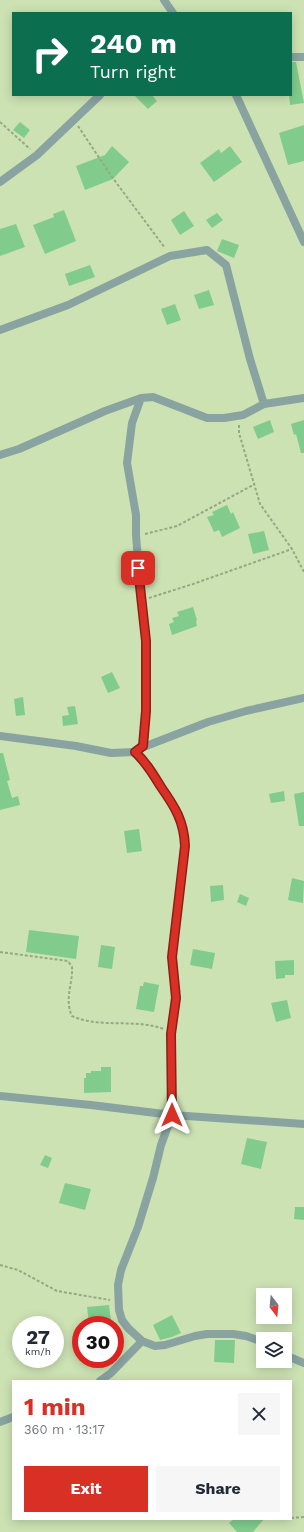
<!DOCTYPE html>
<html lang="en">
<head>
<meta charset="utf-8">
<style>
	body { margin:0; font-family:"Work Sans",sans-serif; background:#f6f6f7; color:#1f2937; height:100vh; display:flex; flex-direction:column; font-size:15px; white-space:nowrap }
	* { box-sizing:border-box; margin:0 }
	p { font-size:13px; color:#747a83 }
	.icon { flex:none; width:22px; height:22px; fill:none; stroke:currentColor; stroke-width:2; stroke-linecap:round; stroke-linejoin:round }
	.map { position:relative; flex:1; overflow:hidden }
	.panel { position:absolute; left:12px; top:1380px; width:280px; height:140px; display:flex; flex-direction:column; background:#fff; border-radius:0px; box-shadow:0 2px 10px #0003 }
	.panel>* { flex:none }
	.hud { position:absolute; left:12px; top:12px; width:280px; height:84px; border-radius:0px; box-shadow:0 2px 10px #0003; background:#0b6e4f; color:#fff; overflow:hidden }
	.needle { width:26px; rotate:164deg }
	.controls { position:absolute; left:256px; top:1288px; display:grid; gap:8px }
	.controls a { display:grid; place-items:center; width:36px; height:36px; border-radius:0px; background:#fff; box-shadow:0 2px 10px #0003; font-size:20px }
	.speed { position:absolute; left:12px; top:1316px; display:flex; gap:8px; font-size:20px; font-weight:700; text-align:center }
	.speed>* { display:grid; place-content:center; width:52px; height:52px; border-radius:50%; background:#fff; box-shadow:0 2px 10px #0003; line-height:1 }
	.speed small { font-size:10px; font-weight:400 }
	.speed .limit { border:6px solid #d22; background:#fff; color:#111 }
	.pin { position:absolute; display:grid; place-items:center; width:34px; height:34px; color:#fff; margin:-17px; border-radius:8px; box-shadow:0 2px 6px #0006 }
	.me { position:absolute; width:44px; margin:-22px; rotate:0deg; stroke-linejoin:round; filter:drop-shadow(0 0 3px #0008) }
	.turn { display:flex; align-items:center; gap:14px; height:84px; padding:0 12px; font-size:18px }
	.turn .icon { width:52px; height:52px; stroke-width:2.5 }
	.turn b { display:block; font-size:28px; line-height:34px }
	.round { display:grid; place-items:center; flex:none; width:42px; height:42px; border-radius:0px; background:#f6f6f7 }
	.head { display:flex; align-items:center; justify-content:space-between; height:68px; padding:0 12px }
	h1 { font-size:24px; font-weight:700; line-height:30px; color:#d93025 }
	.cta { display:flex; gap:8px; margin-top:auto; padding:8px 12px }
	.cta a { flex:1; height:46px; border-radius:0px; background:#d93025; color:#fff; font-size:16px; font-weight:700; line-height:46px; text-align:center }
	.cta a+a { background:#f6f6f7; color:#1f2937 }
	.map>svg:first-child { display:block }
</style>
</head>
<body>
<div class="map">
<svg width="304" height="1532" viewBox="0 0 304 1532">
	<rect width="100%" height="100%" fill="#cce2b3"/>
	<path fill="#81cc8d" d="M 291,62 L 296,62 L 304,103 L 290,105 L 289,95 L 291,95 Z
		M 134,95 L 152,95 L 157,101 L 148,109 Z
		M 20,122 L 30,130 L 24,138 L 13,130 Z
		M 304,125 L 304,161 L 288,165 L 279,133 Z
		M 112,146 L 129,162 L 113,179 L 85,190 L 76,166 L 105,155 Z
		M 230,146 L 242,162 L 214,182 L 200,163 L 219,149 L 221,153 Z
		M 64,210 L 76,241 L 45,254 L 33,225 L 54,217 L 53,214 Z
		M 184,211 L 194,226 L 180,235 L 171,220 Z
		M 217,213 L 223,220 L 212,228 L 206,220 Z
		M 16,224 L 25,247 L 0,256 L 0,229 Z
		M 222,239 L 239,245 L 234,258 L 217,251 Z
		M 90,265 L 95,277 L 69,286 L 65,274 Z
		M 209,290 L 214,305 L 199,309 L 194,295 Z
		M 175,304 L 181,320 L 167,325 L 161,309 Z
		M 270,420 L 274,432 L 258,439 L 253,427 Z
		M 304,420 L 304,453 L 301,453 L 296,434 L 294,435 L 291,424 Z
		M 227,505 L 231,514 L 233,512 L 240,528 L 222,537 L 219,530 L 214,532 L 207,517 L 214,515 L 212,512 Z
		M 264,531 L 269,550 L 253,554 L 248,534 Z
		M 193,607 L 197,620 L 196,621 L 197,626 L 172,635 L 169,624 L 174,622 L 172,618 L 179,616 L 177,612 Z
		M 112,672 L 120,688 L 108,693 L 101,677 Z
		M 23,697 L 25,715 L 16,716 L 14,699 Z
		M 75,706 L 78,724 L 63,726 L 62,716 L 69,715 L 67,707 Z
		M 0,753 L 3,753 L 10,780 L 7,781 L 12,798 L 18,796 L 20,805 L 0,810 Z
		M 284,791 L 285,801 L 271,803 L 269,794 Z
		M 304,792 L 304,826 L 299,826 L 294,794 Z
		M 139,829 L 142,851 L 127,853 L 124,831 Z
		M 292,878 L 304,881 L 303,903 L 288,900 Z
		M 223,885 L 224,900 L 211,902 L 210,886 Z
		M 240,894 L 249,898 L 246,906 L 237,902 Z
		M 29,930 L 79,936 L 76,959 L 26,952 Z
		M 101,945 L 115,947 L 112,969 L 98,967 Z
		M 193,949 L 215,953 L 212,969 L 190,965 Z
		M 294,960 L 294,975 L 285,975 L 285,978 L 276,979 L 275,961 Z
		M 144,982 L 159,985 L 154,1012 L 136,1009 L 140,986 L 143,986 Z
		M 287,1000 L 291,1018 L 276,1022 L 271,1003 Z
		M 101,1067 L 111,1067 L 111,1092 L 84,1093 L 84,1078 L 86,1078 L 86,1073 L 91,1073 L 91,1071 L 101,1071 Z
		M 247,1138 L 267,1142 L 261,1169 L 241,1164 Z
		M 45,1155 L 52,1158 L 48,1168 L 40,1165 Z
		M 65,1183 L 91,1189 L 85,1210 L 59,1203 Z
		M 295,1207 L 304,1207 L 304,1220 L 294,1219 Z
		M 109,1305 L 111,1321 L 89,1324 L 87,1307 Z
		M 172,1315 L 181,1333 L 172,1337 L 160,1340 L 153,1325 Z
		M 215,1340 L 235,1340 L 234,1363 L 214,1362 Z
		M 234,1519 L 264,1519 L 253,1532 L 237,1532 L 229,1523 Z"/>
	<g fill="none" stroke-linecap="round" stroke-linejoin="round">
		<path stroke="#96a883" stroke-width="2" stroke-dasharray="3 2" stroke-linecap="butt" d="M 0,122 L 30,149
			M 78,126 L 112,177 L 165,248
			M 239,425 L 239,433 L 260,504 L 292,549 L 304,572
			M 145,534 L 177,526 L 253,485
			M 149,598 L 193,584 L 292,549
			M 0,952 L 68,961 L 72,967 C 73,984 64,999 72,1016 C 101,1029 134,1018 164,1029
			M 0,1265 L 18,1270 L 57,1291 L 110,1300
			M 291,1518 L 304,1517"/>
		<path stroke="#89a3a0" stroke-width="8" d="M 164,0 L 173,13
			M 291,57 L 304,57
			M 236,95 L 304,242
			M 0,182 L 37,155 L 100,95
			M 0,330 L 68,305 L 170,256 L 207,250 L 226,265 L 250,359 L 264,404
			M 141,398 L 132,423 L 127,463 L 136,515 L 136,535 L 141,600 L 146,641 L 146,711 L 143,746
			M 0,455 L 19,449 L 105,411 L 141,398 L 153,397 L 207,418 L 224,418 L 243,415 L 264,404 L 304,398
			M 0,736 L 76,746 L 111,753 L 135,752 C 146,762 153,774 161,787 C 175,807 184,821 185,846 L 172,957 L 176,998 L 171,1034 L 172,1115 L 161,1145 L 153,1178 L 138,1227 L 121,1270 L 118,1285 L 119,1310 L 122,1320 L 128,1328 L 142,1341 L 155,1346 L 165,1345 L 195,1336 L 207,1334 L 233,1334 L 246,1336 L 263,1342
			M 141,748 L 208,722 L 246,711 L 304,698
			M 0,1096 L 91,1105 L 172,1115 L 304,1124
			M 285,1355 L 304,1363
			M 100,1381 L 111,1373 L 142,1341
			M 0,1422 L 13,1417"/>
	</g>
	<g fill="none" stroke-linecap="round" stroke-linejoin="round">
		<defs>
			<path id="route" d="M 138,568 L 146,641 L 146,711 L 143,746 L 135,752 C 146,762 153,774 161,787 C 175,807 184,821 185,846 L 172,957 L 176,998 L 171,1034 L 172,1115"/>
		</defs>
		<use href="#route" stroke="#8d1f18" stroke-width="10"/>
		<use href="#route" stroke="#d93025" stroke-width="7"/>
	</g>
</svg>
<div class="controls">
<a><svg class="needle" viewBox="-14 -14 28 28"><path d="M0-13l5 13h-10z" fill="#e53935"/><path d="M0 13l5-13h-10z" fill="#747a83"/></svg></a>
<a><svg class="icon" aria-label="layers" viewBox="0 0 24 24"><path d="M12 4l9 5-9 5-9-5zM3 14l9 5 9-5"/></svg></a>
</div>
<div class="speed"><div>27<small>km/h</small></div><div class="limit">30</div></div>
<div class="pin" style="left:138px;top:568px;background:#d93025"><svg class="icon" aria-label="arrive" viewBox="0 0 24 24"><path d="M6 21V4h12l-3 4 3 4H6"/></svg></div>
<svg class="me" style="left:172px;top:1115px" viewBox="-20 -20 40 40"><path d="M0-17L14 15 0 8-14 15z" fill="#d93025" stroke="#fff" stroke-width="4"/></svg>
<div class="hud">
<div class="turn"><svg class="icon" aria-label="right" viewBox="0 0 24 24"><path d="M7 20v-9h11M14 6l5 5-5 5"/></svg><div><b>240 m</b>Turn right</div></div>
</div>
<section class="panel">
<div class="head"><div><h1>1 min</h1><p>360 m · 13:17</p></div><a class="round"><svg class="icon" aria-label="close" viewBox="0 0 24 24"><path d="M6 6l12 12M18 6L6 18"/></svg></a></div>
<div class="cta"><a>Exit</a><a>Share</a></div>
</section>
</div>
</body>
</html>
